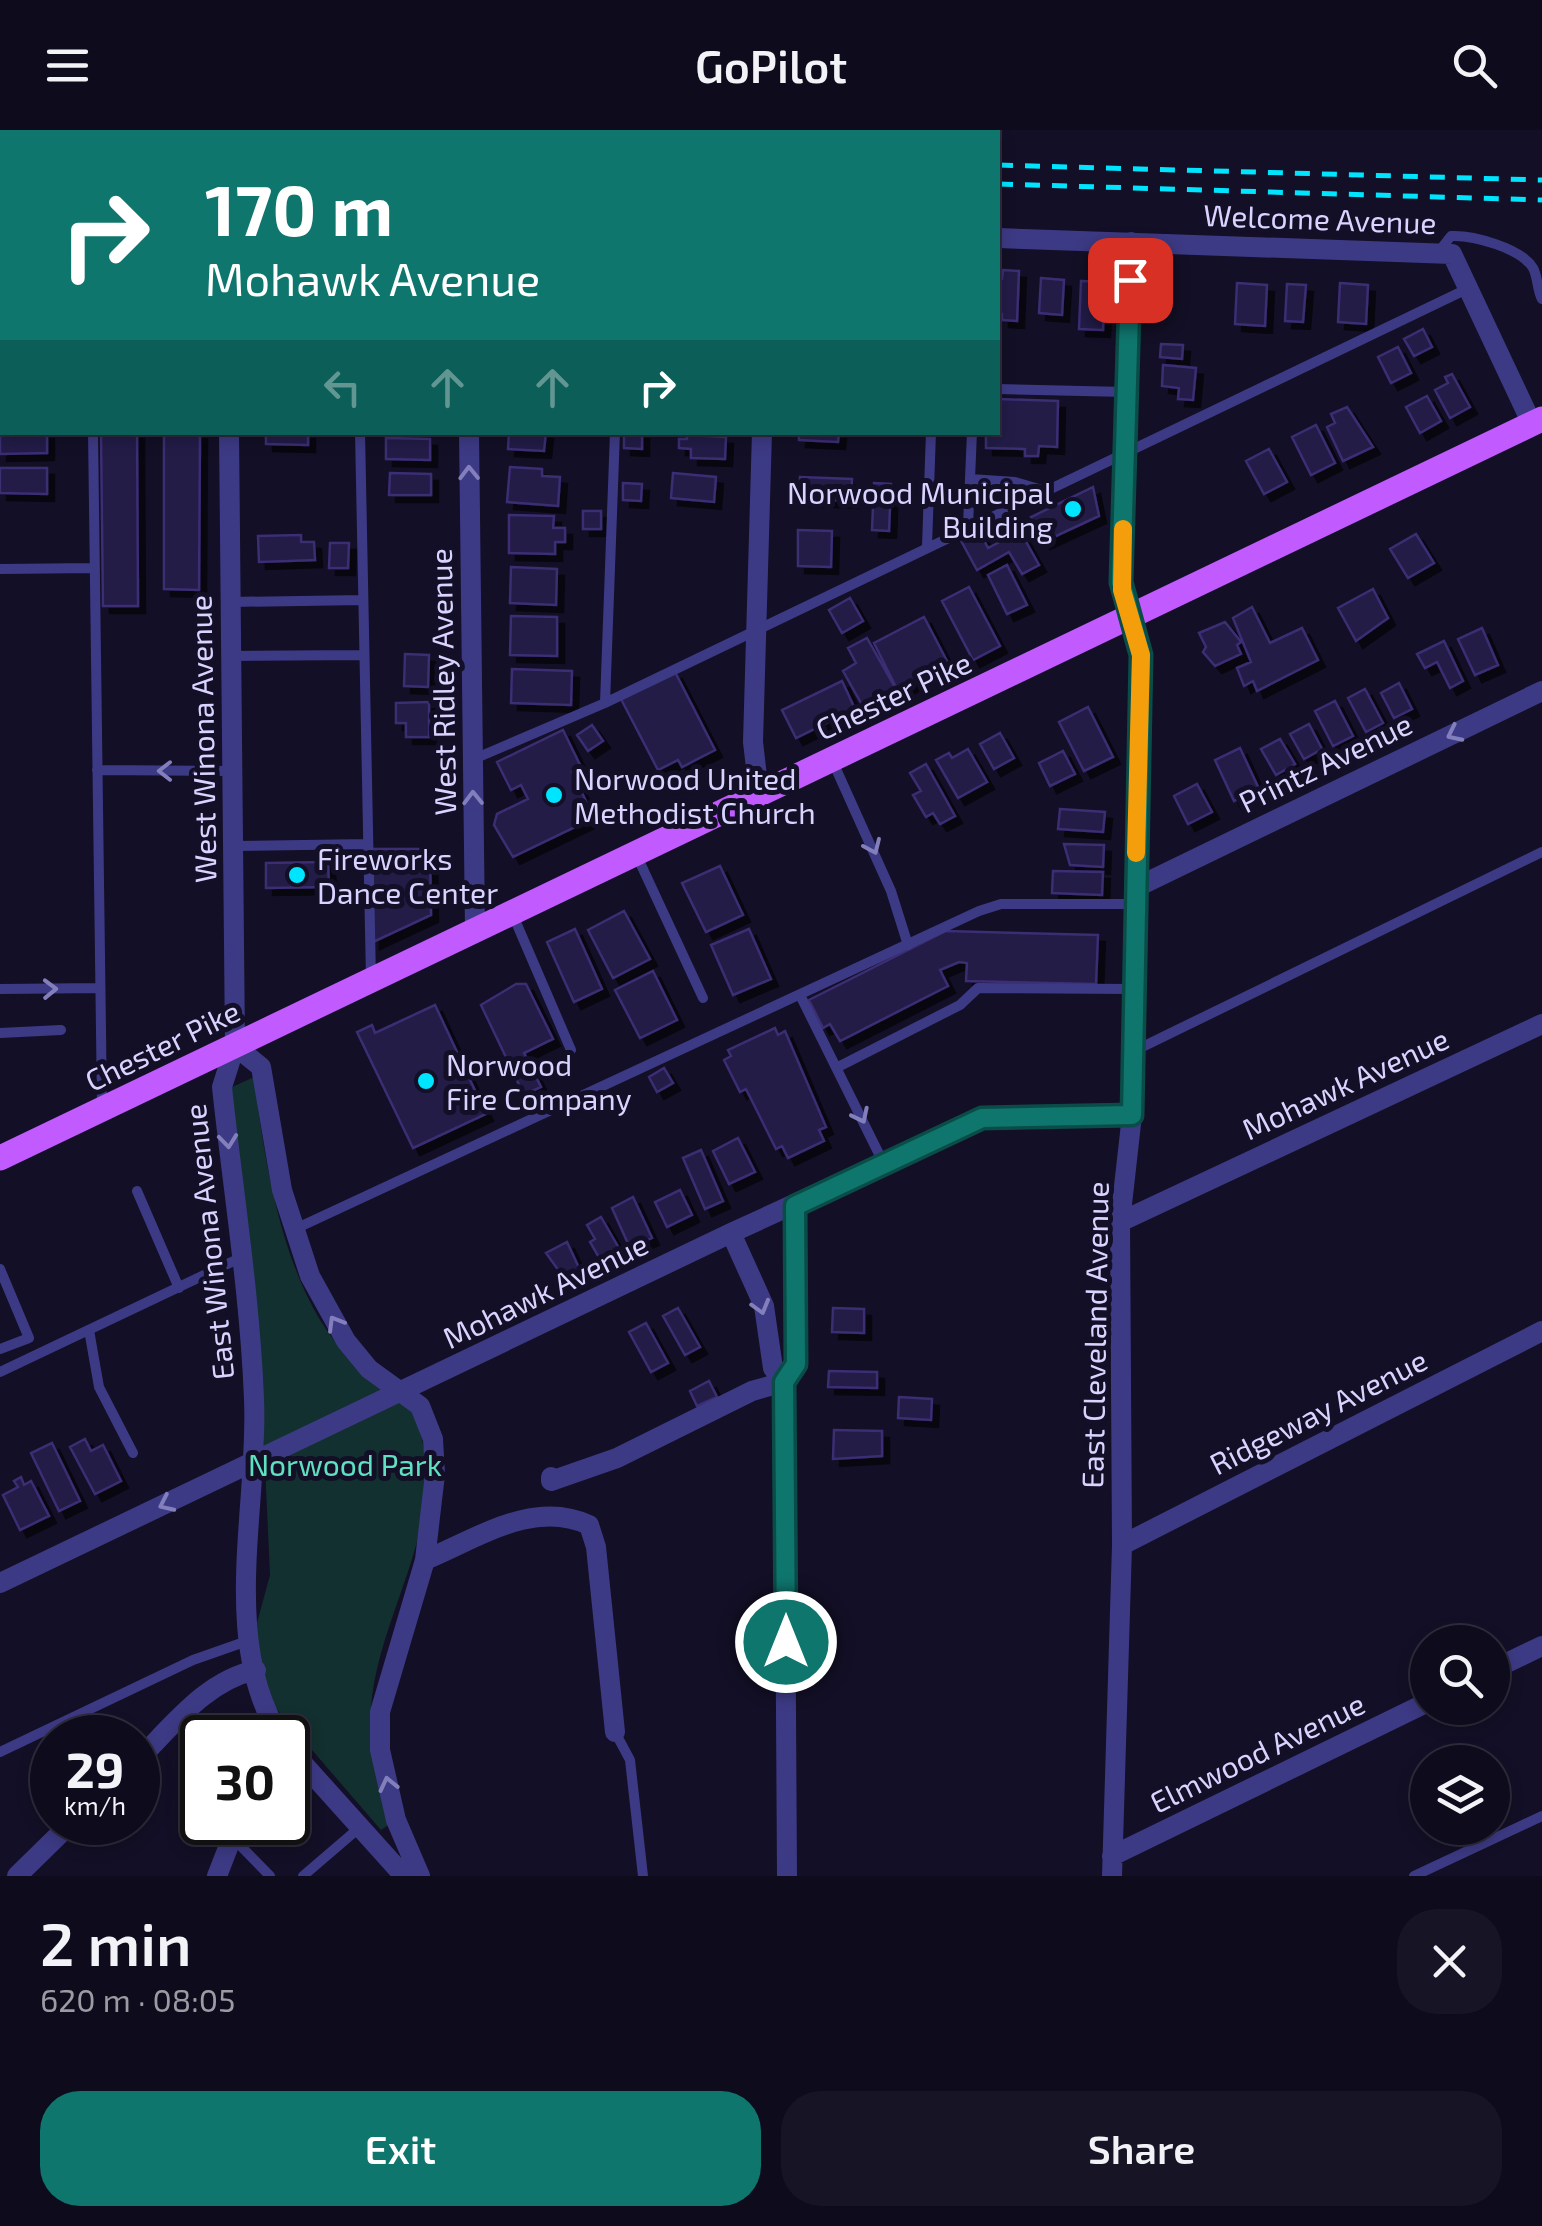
<!DOCTYPE html>
<html lang="en">
<head>
<meta charset="utf-8">
<style>
	body { margin:0; font-family:"Exo 2",sans-serif; background:#171425; color:#f1f3f6; height:100vh; display:flex; flex-direction:column; font-size:38px; white-space:nowrap }
	* { box-sizing:border-box; margin:0 }
	p { font-size:32px; color:#9b9ba3 }
	.icon { flex:none; width:55px; height:55px; fill:none; stroke:currentColor; stroke-width:2; stroke-linecap:round; stroke-linejoin:round }
	.map { position:relative; height:1746px; overflow:hidden }
	.panel { display:flex; flex-direction:column; background:#0e0b1c; flex:1 }
	.panel>* { flex:none }
	.banner { position:absolute; left:0px; top:0px; width:1000px; height:305px; box-shadow:0 5px 15px #0003,0 0 0 2px #2e2b3b; background:#0f766e; color:#fff; overflow:hidden }
	.controls { position:absolute; left:1410px; top:1495px; display:grid; gap:20px }
	.controls a { display:grid; place-items:center; width:100px; height:100px; border-radius:50%; background:#0e0b1c; box-shadow:0 5px 15px #0003,0 0 0 2px #2e2b3b; font-size:50px }
	.speed { position:absolute; left:30px; top:1585px; display:flex; gap:20px; font-size:50px; font-weight:700; text-align:center }
	.speed>* { display:grid; place-content:center; width:130px; height:130px; border-radius:50%; background:#0e0b1c; box-shadow:0 5px 15px #0003,0 0 0 2px #2e2b3b; line-height:1 }
	.speed small { font-size:25px; font-weight:400 }
	.speed .limit { border:5px solid #111; border-radius:15px; background:#fff; color:#111 }
	.pin { position:absolute; display:grid; place-items:center; width:85px; height:85px; color:#fff; margin:-42px; border-radius:20px; box-shadow:0 5px 15px #0006 }
	.me { position:absolute; width:110px; margin:-55px; rotate:0deg; stroke-linejoin:round; filter:drop-shadow(0 0 8px #0008) }
	.turn { display:flex; align-items:center; gap:35px; height:210px; padding:0 40px; font-size:45px }
	.turn .icon { width:130px; height:130px; stroke-width:2.5 }
	.turn b { display:block; font-size:70px; line-height:85px }
	.lanes { display:flex; align-items:center; height:95px; padding:0 40px; background:#0003; justify-content:center; gap:50px; direction:ltr }
	.lanes .off { opacity:.35 }
	.round { display:grid; place-items:center; flex:none; width:105px; height:105px; border-radius:40px; background:#171425 }
	.overview { display:flex; align-items:center; justify-content:space-between; height:170px; padding:0 40px }
	h1 { font-size:60px; font-weight:600; line-height:75px }
	.action { display:flex; gap:20px; margin-top:auto; padding:20px 40px }
	.action a { flex:1; height:115px; border-radius:40px; background:#0f766e; color:#fff; font-size:40px; font-weight:600; line-height:115px; text-align:center }
	.action a+a { background:#171425; color:#f1f3f6 }
	header { display:flex; justify-content:space-between; align-items:center; height:130px; padding:0 40px; background:#0e0b1c; font-size:45px; font-weight:600 }
	.map>svg:first-child { display:block }
</style>
</head>
<body>
<header><svg class="icon" aria-label="menu" viewBox="0 0 24 24"><path d="M4 6h16M4 12h16M4 18h16"/></svg>GoPilot<svg class="icon" aria-label="search" viewBox="0 0 24 24"><circle cx="10" cy="10" r="6"/><path d="M15 15l6 6"/></svg></header>
<div class="map">
<svg width="1542" height="1746" viewBox="0 0 1542 1746">
	<defs>
		<filter id="shadow"><feDropShadow dx="7" dy="7" stdDeviation="0" flood-color="#0009"/></filter>
	</defs>
	<rect width="100%" height="100%" fill="#130f26"/>
	<path fill="#12302f" d="M 254,947 C 264,1029 283,1151 339,1216 C 360,1240 389,1261 413,1282 C 461,1394 364,1494 371,1602 C 373,1630 388,1662 396,1690 L 381,1700 L 262,1562 L 251,1515 L 270,1445 L 262,1270 L 230,958 Z"/>
	<path fill="#241b47" stroke="#3b2d73" stroke-width="2.5" filter="url(#shadow)" d="M 1003,140 L 1019,141 L 1017,191 L 1002,190 L 1002,184 L 998,184 L 998,149 L 1002,149 Z
		M 1041,148 L 1064,150 L 1062,185 L 1039,183 Z
		M 1081,151 L 1105,152 L 1103,200 L 1079,199 Z
		M 1237,153 L 1267,155 L 1265,196 L 1235,194 Z
		M 1340,153 L 1368,155 L 1366,194 L 1338,192 Z
		M 1287,154 L 1306,155 L 1303,192 L 1285,191 Z
		M 1423,199 L 1432,217 L 1414,226 L 1404,209 Z
		M 1161,214 L 1183,215 L 1182,229 L 1160,227 Z
		M 1398,217 L 1411,243 L 1391,253 L 1378,227 Z
		M 1163,235 L 1196,238 L 1193,270 L 1178,269 L 1179,258 L 1162,256 Z
		M 1452,244 L 1470,277 L 1450,288 L 1435,260 L 1448,253 L 1445,247 Z
		M 1427,266 L 1441,291 L 1420,303 L 1406,277 Z
		M 998,269 L 1058,271 L 1057,317 L 1039,316 L 1038,326 L 1025,326 L 1025,319 L 986,318 L 986,302 L 998,302 Z
		M 1347,277 L 1373,317 L 1343,331 L 1327,297 L 1335,293 L 1331,284 Z
		M 1316,295 L 1335,333 L 1311,345 L 1292,307 Z
		M 0,298 L 2,302 L 47,302 L 47,323 L 0,324 Z
		M 101,302 L 137,302 L 138,476 L 103,476 Z
		M 164,302 L 200,302 L 199,460 L 164,459 Z
		M 266,302 L 308,302 L 308,315 L 266,314 Z
		M 509,302 L 546,302 L 544,321 L 508,319 Z
		M 624,302 L 642,302 L 642,319 L 624,318 Z
		M 799,302 L 839,302 L 838,312 L 799,310 Z
		M 687,305 L 726,307 L 725,329 L 691,328 L 691,319 L 679,318 L 679,309 L 687,309 Z
		M 386,308 L 430,309 L 430,330 L 386,329 Z
		M 1269,319 L 1287,352 L 1264,364 L 1246,331 Z
		M 510,337 L 542,339 L 542,346 L 560,347 L 558,376 L 507,372 Z
		M 0,338 L 47,338 L 47,364 L 0,363 Z
		M 390,343 L 431,344 L 431,365 L 389,365 Z
		M 673,343 L 716,347 L 714,372 L 671,368 Z
		M 800,347 L 852,349 L 851,371 L 799,369 Z
		M 623,353 L 642,354 L 641,371 L 623,370 Z
		M 874,353 L 891,354 L 889,401 L 872,400 Z
		M 1093,357 L 1099,386 L 1043,412 L 1031,387 Z
		M 583,381 L 601,381 L 601,399 L 583,399 Z
		M 1009,381 L 1039,435 L 1022,444 L 1009,422 L 977,440 L 959,407 L 977,397 L 988,418 L 1005,409 L 994,389 Z
		M 509,385 L 554,386 L 553,398 L 565,398 L 565,412 L 555,412 L 555,424 L 509,423 Z
		M 798,400 L 832,401 L 831,437 L 798,436 Z
		M 1416,404 L 1434,433 L 1408,448 L 1390,419 Z
		M 301,405 L 301,412 L 314,412 L 315,430 L 259,432 L 258,406 Z
		M 330,413 L 349,413 L 348,438 L 329,438 Z
		M 1007,435 L 1027,475 L 1007,484 L 988,445 Z
		M 511,437 L 557,439 L 556,475 L 510,473 Z
		M 969,457 L 1000,516 L 973,530 L 942,471 Z
		M 1373,459 L 1388,488 L 1356,511 L 1338,478 Z
		M 850,468 L 863,491 L 842,503 L 829,480 Z
		M 1252,477 L 1270,513 L 1302,498 L 1318,530 L 1257,561 L 1253,551 L 1244,556 L 1237,538 L 1251,532 L 1233,488 Z
		M 511,486 L 557,487 L 557,526 L 510,525 Z
		M 924,487 L 949,535 L 898,561 L 874,513 Z
		M 1225,492 L 1241,512 L 1237,515 L 1241,524 L 1215,536 L 1203,522 L 1206,517 L 1199,503 Z
		M 1482,498 L 1498,535 L 1475,545 L 1458,509 Z
		M 867,508 L 898,563 L 865,580 L 843,541 L 856,533 L 848,518 Z
		M 1444,511 L 1463,551 L 1450,558 L 1437,532 L 1425,538 L 1417,524 Z
		M 405,524 L 429,525 L 428,557 L 404,556 Z
		M 512,539 L 572,541 L 571,575 L 511,573 Z
		M 675,542 L 715,620 L 682,637 L 678,630 L 658,640 L 621,569 Z
		M 842,551 L 855,579 L 796,608 L 782,580 Z
		M 1399,553 L 1412,579 L 1394,588 L 1381,563 Z
		M 1365,559 L 1383,593 L 1366,602 L 1348,568 Z
		M 1335,571 L 1353,606 L 1333,616 L 1315,581 Z
		M 429,572 L 429,607 L 406,607 L 406,593 L 396,593 L 396,573 Z
		M 1088,577 L 1113,627 L 1084,641 L 1059,592 Z
		M 1309,594 L 1322,619 L 1304,629 L 1290,604 Z
		M 592,595 L 603,611 L 588,621 L 577,605 Z
		M 563,600 L 581,637 L 572,642 L 594,688 L 513,727 L 494,695 L 497,684 L 528,669 L 521,655 L 511,660 L 497,632 Z
		M 1000,603 L 1014,628 L 994,639 L 980,614 Z
		M 1280,609 L 1295,634 L 1276,645 L 1261,619 Z
		M 1240,618 L 1259,659 L 1234,671 L 1215,630 Z
		M 968,619 L 987,652 L 958,668 L 936,630 L 949,623 L 952,628 Z
		M 1063,621 L 1075,644 L 1050,656 L 1039,633 Z
		M 926,634 L 955,686 L 940,694 L 933,683 L 926,687 L 913,665 L 921,661 L 910,643 Z
		M 1197,654 L 1212,682 L 1188,694 L 1174,666 Z
		M 1060,679 L 1105,682 L 1103,702 L 1058,699 Z
		M 1064,714 L 1104,715 L 1103,737 L 1070,735 Z
		M 372,719 L 430,719 L 431,785 L 373,812 Z
		M 328,732 L 329,757 L 266,758 L 266,733 Z
		M 720,736 L 743,785 L 706,802 L 682,753 Z
		M 1053,741 L 1103,742 L 1102,765 L 1052,763 Z
		M 624,781 L 650,829 L 613,848 L 588,800 Z
		M 575,799 L 602,859 L 574,872 L 547,812 Z
		M 749,799 L 771,849 L 733,865 L 711,815 Z
		M 946,801 L 1098,805 L 1096,854 L 966,851 L 967,833 L 959,832 L 940,840 L 948,856 L 840,911 L 830,894 L 823,898 L 809,870 Z
		M 653,841 L 677,890 L 640,908 L 615,860 Z
		M 516,854 L 526,854 L 553,909 L 524,923 L 541,957 L 524,965 L 481,875 Z
		M 435,875 L 486,984 L 413,1018 L 357,902 L 372,895 L 375,903 Z
		M 775,898 L 778,905 L 785,901 L 826,997 L 819,1000 L 824,1011 L 788,1028 L 782,1016 L 776,1019 L 746,959 L 740,962 L 724,930 L 731,926 L 728,920 Z
		M 664,938 L 673,953 L 657,962 L 649,947 Z
		M 738,1008 L 755,1042 L 729,1054 L 713,1021 Z
		M 701,1020 L 723,1071 L 705,1079 L 683,1028 Z
		M 680,1060 L 692,1085 L 667,1097 L 655,1072 Z
		M 633,1067 L 652,1108 L 630,1118 L 612,1078 Z
		M 601,1087 L 620,1120 L 601,1131 L 590,1112 L 595,1109 L 587,1095 Z
		M 567,1112 L 580,1140 L 564,1148 L 546,1123 Z
		M 678,1178 L 700,1217 L 685,1225 L 663,1186 Z
		M 833,1178 L 864,1179 L 864,1203 L 832,1202 Z
		M 646,1193 L 668,1233 L 651,1242 L 629,1202 Z
		M 829,1241 L 877,1242 L 877,1258 L 828,1257 Z
		M 709,1251 L 717,1267 L 697,1276 L 690,1261 Z
		M 899,1267 L 932,1269 L 931,1290 L 898,1288 Z
		M 834,1300 L 882,1301 L 882,1326 L 833,1329 Z
		M 85,1309 L 91,1321 L 103,1315 L 121,1351 L 95,1364 L 70,1317 Z
		M 52,1313 L 80,1371 L 59,1381 L 31,1323 Z
		M 21,1347 L 24,1355 L 31,1351 L 49,1386 L 20,1400 L 3,1365 L 18,1357 L 14,1351 Z"/>
	<g fill="none" stroke-linecap="round" stroke-linejoin="round">
		<path stroke="#2fb8b0" stroke-width="4" stroke-dasharray="5 8" stroke-linecap="butt" d="M 166,0 L 168,2
			M 95,2 L 95,0
			M 191,2 L 195,0
			M 0,64 L 2,48"/>
		<path stroke="#3d3a85" stroke-width="10" d="M 1440,120 L 1451,106 C 1473,105 1521,118 1533,138 C 1538,147 1537,160 1542,169
			M 998,259 L 1126,262
			M 93,302 L 102,976
			M 360,302 L 371,849
			M 970,349 L 1015,352 L 1042,360
			M 968,396 L 972,302
			M 927,416 L 931,302
			M 0,439 L 95,438
			M 231,472 L 363,470
			M 231,526 L 364,525
			M 605,573 L 615,302
			M 474,629 L 605,573 L 1467,159
			M 832,630 L 891,761 L 908,815
			M 97,640 L 231,641
			M 233,716 L 368,714
			M 636,724 L 703,868
			M 512,783 L 571,920
			M 0,859 L 100,858
			M 800,865 L 884,1034
			M 0,903 L 61,900
			M 1134,921 L 1542,722
			M 838,937 L 960,875 L 978,858 L 1134,859
			M 137,1061 L 179,1158
			M 295,1099 L 979,781 L 1001,774 L 1134,774
			M 0,1139 L 29,1208 L 0,1219
			M 89,1200 L 99,1257 L 133,1323
			M 0,1242 L 240,1128
			M 615,1602 L 630,1630 L 643,1746
			M 0,1622 L 193,1530 L 250,1510
			M 233,1708 L 270,1746
			M 303,1746 L 359,1698
			M 1414,1746 L 1542,1686"/>
		<path stroke="#3d3a85" stroke-width="20" d="M 998,108 L 1452,124 L 1532,294
			M 0,191 L 2,191
			M 229,302 L 235,916 L 222,957 C 233,1061 250,1165 254,1269 C 259,1377 219,1511 281,1608
			M 469,302 L 475,800
			M 759,664 L 753,612 L 762,302
			M 1135,758 L 1542,561
			M 235,916 L 261,937 L 282,1060 L 310,1146 L 346,1211 L 369,1239 L 420,1276 L 433,1309 L 435,1344 L 425,1430 L 380,1582 L 380,1620 L 396,1690 L 420,1746
			M 1120,1092 L 1542,894
			M 731,1103 L 764,1176 L 773,1238 L 784,1252 L 787,1746
			M 551,1347 L 551,1351 L 617,1328 L 752,1261 L 784,1252 L 796,1234 L 795,1076
			M 1122,1415 L 1542,1201
			M 425,1430 C 478,1408 534,1369 589,1395 L 596,1417 L 615,1602
			M 0,1453 L 731,1103 L 982,988 L 1132,985
			M 1492,1540 L 1542,1516
			M 288,1617 L 404,1746
			M 138,1630 C 173,1595 207,1550 256,1540
			M 1112,1726 L 1428,1572
			M 17,1746 L 72,1692
			M 217,1746 L 238,1692
			M 1112,1746 L 1122,1415 L 1120,1092 L 1132,985 L 1141,525 L 1121,452 L 1131,112"/>
		<path stroke="#c25bff" stroke-width="25" d="M 0,1028 L 1542,289"/>
		<path stroke="#00e5ff" stroke-width="5" stroke-dasharray="15 12" stroke-linecap="butt" d="M 0,18 L 2,19
			M 998,35 L 1542,50
			M 0,38 L 2,38
			M 998,54 L 1542,70"/>
	</g>
	<defs><path id="oneway-chevron" d="M-2-3.5L2.5 0L-2 3.5" fill="none" stroke-width="1.6" stroke-linecap="round" stroke-linejoin="round" transform="scale(2.5)"/></defs>
	<g stroke="#837fbc">
		<use href="#oneway-chevron" transform="translate(469 343) rotate(-91)"/>
		<use href="#oneway-chevron" transform="translate(1454 604) rotate(154)"/>
		<use href="#oneway-chevron" transform="translate(165 641) rotate(-180)"/>
		<use href="#oneway-chevron" transform="translate(473 668) rotate(-91)"/>
		<use href="#oneway-chevron" transform="translate(873 717) rotate(66)"/>
		<use href="#oneway-chevron" transform="translate(50 859) rotate(-1)"/>
		<use href="#oneway-chevron" transform="translate(861 986) rotate(64)"/>
		<use href="#oneway-chevron" transform="translate(228 1011) rotate(84)"/>
		<use href="#oneway-chevron" transform="translate(761 1177) rotate(74)"/>
		<use href="#oneway-chevron" transform="translate(335 1193) rotate(-121)"/>
		<use href="#oneway-chevron" transform="translate(166 1374) rotate(155)"/>
		<use href="#oneway-chevron" transform="translate(388 1654) rotate(-103)"/>
	</g>
	<g fill="none" stroke-linecap="round" stroke-linejoin="round">
		<defs>
			<path id="route" d="M 786,1512 L 784,1252 L 796,1234 L 795,1076 L 982,988 L 1132,985 L 1141,525 L 1121,452 L 1130,150"/>
		</defs>
		<use href="#route" stroke="#0a4d48" stroke-width="25"/>
		<use href="#route" stroke="#0f766e" stroke-width="18"/>
		<path stroke="#f59e0b" stroke-width="18" d="M 1123,399 L 1122,460 L 1141,525 L 1136,723"/>
	</g>
	<g fill="#00e5ff" stroke="#130f26" stroke-width="4">
		<circle cx="1073" cy="379" r="10"/>
		<circle cx="554" cy="665" r="10"/>
		<circle cx="297" cy="745" r="10"/>
		<circle cx="426" cy="951" r="10"/>
	</g>
	<g text-anchor="middle" dominant-baseline="central" stroke-width="10" stroke-linejoin="round" paint-order="stroke">
		<g font-size="30" fill="#d9d4ff" stroke="#130f26">
			<text transform="translate(1320 88) rotate(2)">Welcome Avenue</text>
			<text transform="translate(442 552) rotate(-91)">West Ridley Avenue</text>
			<text transform="translate(893 565) rotate(-25)">Chester Pike</text>
			<text transform="translate(202 609) rotate(-91)">West Winona Avenue</text>
			<text transform="translate(1325 632) rotate(-26)">Printz Avenue</text>
			<text transform="translate(162 915) rotate(-26)">Chester Pike</text>
			<text transform="translate(1345 953) rotate(-25)">Mohawk Avenue</text>
			<text transform="translate(208 1112) rotate(-96)">East Winona Avenue</text>
			<text transform="translate(545 1160) rotate(-26)">Mohawk Avenue</text>
			<text transform="translate(1094 1205) rotate(-89)">East Cleveland Avenue</text>
			<text transform="translate(1318 1281) rotate(-27)">Ridgeway Avenue</text>
			<text transform="translate(1257 1622) rotate(-26)">Elmwood Avenue</text>
		</g>
		<g font-size="30" fill="#d9d4ff" stroke="#130f26" text-anchor="start">
			<text x="1053" y="362" text-anchor="end">Norwood Municipal<tspan x="1053" dy="34">Building</tspan></text>
			<text x="574" y="648">Norwood United<tspan x="574" dy="34">Methodist Church</tspan></text>
			<text x="317" y="728">Fireworks<tspan x="317" dy="34">Dance Center</tspan></text>
			<text x="446" y="934">Norwood<tspan x="446" dy="34">Fire Company</tspan></text>
		</g>
		<g font-size="30" fill="#5fe0c0" stroke="#130f26">
			<text x="345" y="1334">Norwood Park</text>
		</g>
	</g>
</svg>
<div class="controls">
<a><svg class="icon" aria-label="search" viewBox="0 0 24 24"><circle cx="10" cy="10" r="6"/><path d="M15 15l6 6"/></svg></a>
<a><svg class="icon" aria-label="layers" viewBox="0 0 24 24"><path d="M12 4l9 5-9 5-9-5zM3 14l9 5 9-5"/></svg></a>
</div>
<div class="speed"><div>29<small>km/h</small></div><div class="limit">30</div></div>
<div class="pin" style="left:1130px;top:150px;background:#d93025"><svg class="icon" aria-label="arrive" viewBox="0 0 24 24"><path d="M6 21V4h12l-3 4 3 4H6"/></svg></div>
<svg class="me" style="left:786px;top:1512px" viewBox="-20 -20 40 40"><circle r="17" fill="#0f766e" stroke="#fff" stroke-width="3"/><path d="M0-11L8 9 0 5-8 9z" fill="#fff"/></svg>
<div class="banner">
<div class="turn"><svg class="icon" aria-label="right" viewBox="0 0 24 24"><path d="M7 20v-9h11M14 6l5 5-5 5"/></svg><div><b>170 m</b>Mohawk Avenue</div></div>
<div class="lanes"><svg class="icon off" aria-label="left" viewBox="0 0 24 24"><path d="M17 20v-9H6M10 6l-5 5 5 5"/></svg><svg class="icon off" aria-label="ahead" viewBox="0 0 24 24"><path d="M12 20V5M6 11l6-6 6 6"/></svg><svg class="icon off" aria-label="ahead" viewBox="0 0 24 24"><path d="M12 20V5M6 11l6-6 6 6"/></svg><svg class="icon" aria-label="right" viewBox="0 0 24 24"><path d="M7 20v-9h11M14 6l5 5-5 5"/></svg></div>
</div>
</div>
<section class="panel">
<div class="overview"><div><h1>2 min</h1><p>620 m · 08:05</p></div><a class="round"><svg class="icon" aria-label="close" viewBox="0 0 24 24"><path d="M6 6l12 12M18 6L6 18"/></svg></a></div>
<div class="action"><a>Exit</a><a>Share</a></div>
</section>
</body>
</html>
